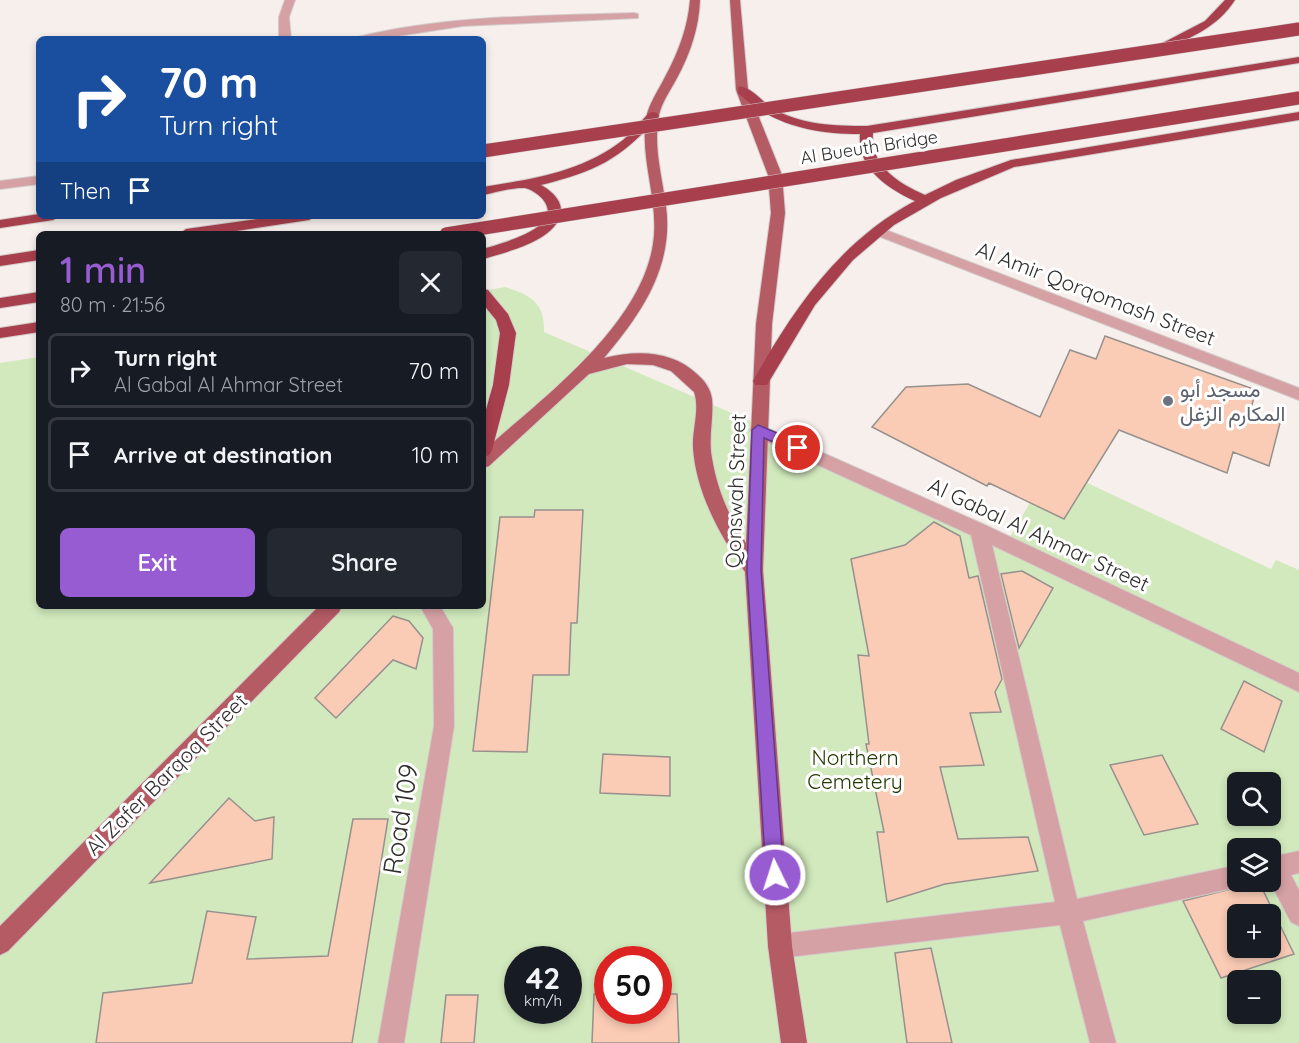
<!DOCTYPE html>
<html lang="en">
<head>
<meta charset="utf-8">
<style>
	body { margin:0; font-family:Quicksand,Vazirmatn,sans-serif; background:#242831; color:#f1f3f6; height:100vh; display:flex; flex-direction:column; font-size:22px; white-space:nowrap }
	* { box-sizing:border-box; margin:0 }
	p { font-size:20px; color:#9ea1a6 }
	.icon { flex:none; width:33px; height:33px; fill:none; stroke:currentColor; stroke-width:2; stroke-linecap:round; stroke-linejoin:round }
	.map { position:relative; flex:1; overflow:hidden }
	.side { position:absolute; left:36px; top:231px; width:450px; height:378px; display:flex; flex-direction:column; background:#171b24; border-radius:9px; box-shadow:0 3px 9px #0003 }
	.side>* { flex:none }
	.top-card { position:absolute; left:36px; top:36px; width:450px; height:183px; border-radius:9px; box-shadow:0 3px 9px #0003; background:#1a4fa0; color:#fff; overflow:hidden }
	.fabs { position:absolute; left:1227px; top:772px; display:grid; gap:12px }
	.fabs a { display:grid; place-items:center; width:54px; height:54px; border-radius:9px; background:#171b24; box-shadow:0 3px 9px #0003; font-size:30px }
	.speed { position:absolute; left:504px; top:946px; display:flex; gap:12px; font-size:30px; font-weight:700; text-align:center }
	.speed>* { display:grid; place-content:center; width:78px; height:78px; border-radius:50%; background:#171b24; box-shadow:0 3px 9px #0003; line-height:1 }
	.speed small { font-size:15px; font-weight:400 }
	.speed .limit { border:9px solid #d22; background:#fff; color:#111 }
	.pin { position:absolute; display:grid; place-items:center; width:51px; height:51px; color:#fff; margin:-26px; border:3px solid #fff; border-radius:50%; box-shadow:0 2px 6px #0007 }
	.me { position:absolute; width:66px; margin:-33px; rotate:356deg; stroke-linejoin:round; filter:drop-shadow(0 0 4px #0008) }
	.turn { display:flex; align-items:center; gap:21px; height:126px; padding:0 24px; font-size:27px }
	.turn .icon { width:78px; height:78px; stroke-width:2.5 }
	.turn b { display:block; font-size:42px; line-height:51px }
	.then { display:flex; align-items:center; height:57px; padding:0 24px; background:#0003; gap:12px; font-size:22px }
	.round { display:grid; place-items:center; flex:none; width:63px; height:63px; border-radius:9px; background:#242831 }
	.overview { display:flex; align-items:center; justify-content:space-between; height:102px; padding:0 24px }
	h1 { font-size:36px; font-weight:600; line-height:45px; color:#975bd2 }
	.cta { display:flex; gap:12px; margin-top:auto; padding:12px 24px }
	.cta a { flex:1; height:69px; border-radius:9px; background:#975bd2; color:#fff; font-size:24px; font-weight:600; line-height:69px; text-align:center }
	.cta a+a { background:#242831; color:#f1f3f6 }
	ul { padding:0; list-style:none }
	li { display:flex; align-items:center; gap:18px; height:75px; margin:0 12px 9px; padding:0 12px; border:3px solid #363941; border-radius:9px }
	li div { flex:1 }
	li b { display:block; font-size:22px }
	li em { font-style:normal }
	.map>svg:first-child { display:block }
</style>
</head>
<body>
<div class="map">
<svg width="1299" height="1043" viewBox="0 0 1299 1043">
	<rect width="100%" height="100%" fill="#f6efec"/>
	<path fill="#d1e9bc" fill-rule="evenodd" d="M 505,287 C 531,295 545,303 544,332 L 843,461 L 1009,539 L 1051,466 L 1271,569 L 1276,560 L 1299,570 L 1299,1043 L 0,1043 L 0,363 L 39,357 L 39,606 L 483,606 L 483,291 ZM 1238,783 L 1270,783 L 1270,816 L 1238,816 ZM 1238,849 L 1270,849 L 1270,882 L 1238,882 ZM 1238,915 L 1270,915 L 1270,948 L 1238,948 ZM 518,960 L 568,960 L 568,1011 L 518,1011 ZM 608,960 L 658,960 L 658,1011 L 608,1011 ZM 1238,981 L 1270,981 L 1270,1014 L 1238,1014 Z"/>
	<path fill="#facbb5" stroke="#97918e" stroke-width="1.5" fill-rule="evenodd" d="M 1105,336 L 1256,390 L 1250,412 L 1280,423 L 1269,466 L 1233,452 L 1227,473 L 1119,430 L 1064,519 L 989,483 L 987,486 L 872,427 L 906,387 L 968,384 L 1040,417 L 1070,350 L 1096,359 Z
		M 535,510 L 583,510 L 577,623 L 571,623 L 569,675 L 533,675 L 527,752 L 473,751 L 500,517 L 534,517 Z
		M 934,522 L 960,536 L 969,578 L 978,576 L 1002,679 L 995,692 L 1001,712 L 970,713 L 984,765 L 940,767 L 958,839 L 1028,837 L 1038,871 L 945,884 L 887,902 L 877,832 L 884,832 L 866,744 L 869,744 L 858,655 L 869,656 L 851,559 L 905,545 Z
		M 1022,571 L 1053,588 L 1019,648 L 1001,574 Z
		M 393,616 L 409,621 L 423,638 L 416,669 L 393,660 L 336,718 L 315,698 Z
		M 1244,681 L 1282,701 L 1264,752 L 1221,729 Z
		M 603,754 L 670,757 L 670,796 L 600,793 Z
		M 1162,755 L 1198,824 L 1144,835 L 1110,765 Z
		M 229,798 L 255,821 L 274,817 L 272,859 L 150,883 Z
		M 353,819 L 388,819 L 352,1043 L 96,1043 L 103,993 L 192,983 L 207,911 L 256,917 L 247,959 L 328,956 Z
		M 1259,882 L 1294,954 L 1221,978 L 1183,901 ZM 1238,915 L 1270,915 L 1270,948 L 1238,948 Z
		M 931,948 L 952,1043 L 907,1043 L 895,953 Z
		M 594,994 L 608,994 L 608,1011 L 658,1011 L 658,994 L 677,994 L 679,1043 L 592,1043 Z
		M 446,995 L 478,995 L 474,1043 L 441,1043 Z"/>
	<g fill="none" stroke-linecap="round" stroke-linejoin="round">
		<defs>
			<path id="minor" d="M 285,0 L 295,0 L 289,17 L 291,39 L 279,39 L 279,17 Z
				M 634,13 L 638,14 L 638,18 L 463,26 L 378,39 L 356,39 L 358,37 C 448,15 542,16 634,13 Z
				M 39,176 L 39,184 L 0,189 L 0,181 Z
				M 878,227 L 1299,388 L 1299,400 L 873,234 L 871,231 L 873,228 Z
				M 758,424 L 985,525 L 1299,673 L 1299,692 L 992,545 L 1077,899 L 1238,865 L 1238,882 L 1247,882 L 1238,887 L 1083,921 L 1116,1043 L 1090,1043 L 1060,925 L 780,958 L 772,954 L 768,946 L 772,938 L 780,934 L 1055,902 L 971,535 L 752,435 L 750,430 L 752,425 Z
				M 420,606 L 440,606 L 453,628 L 454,726 L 404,1043 L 378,1043 L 434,726 L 433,629 Z
				M 1299,851 L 1299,873 L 1291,875 L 1299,890 L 1299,926 L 1291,922 L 1270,882 L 1270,857 Z"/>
			<path id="major" d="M 690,0 L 700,0 C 699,28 690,54 677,78 C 670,91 662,102 659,115 C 653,146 662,176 666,206 C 674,267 641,314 604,358 C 637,350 672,350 698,375 C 705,381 711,390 712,399 C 714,418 708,438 712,458 C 717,489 729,517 746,543 L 756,324 L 771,213 L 768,175 L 736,90 L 730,0 L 740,0 L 748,90 L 782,175 L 785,213 L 772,324 L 763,570 L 792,946 L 807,1043 L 781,1043 L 768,946 L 745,572 C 720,535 696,493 693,448 C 692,430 700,409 694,392 L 671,371 L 653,365 L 627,364 L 589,374 L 489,466 L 483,468 L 483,451 C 543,398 648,321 654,235 C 657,196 640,158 646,118 C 649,103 658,91 665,77 C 678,53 688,27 690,0 Z
				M 319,606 L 342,606 L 339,612 L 8,951 L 0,955 L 0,926 Z"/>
			<path id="highway" d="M 1225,0 L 1235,0 C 1218,27 1191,37 1163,51 L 1155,51 L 1155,47 L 1205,21 Z
				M 1299,57 L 1299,63 L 873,133 C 870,166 898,183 925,195 L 956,180 L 1011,160 L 1299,112 L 1299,120 L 1014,167 L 941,198 L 894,225 L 853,260 L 815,305 L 767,385 L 755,385 L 753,381 C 794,308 840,241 915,201 C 887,188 857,168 860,134 C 814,134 772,125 738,93 L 738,87 C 750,85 762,102 772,108 C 801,125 835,126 867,126 Z
				M 653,112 L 657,113 L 659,116 L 657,119 C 618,160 597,171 541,185 C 550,190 560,198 561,209 C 561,240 506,252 483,259 L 483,249 C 499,244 564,228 544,201 C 541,196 531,189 525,188 C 512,187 495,193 483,195 L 483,187 C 533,179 582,172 623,140 C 632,132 640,122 649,113 Z
				M 39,214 L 39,216 L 60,216 L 53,220 L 0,228 L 0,220 Z
				M 279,216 L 316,216 L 309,220 L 217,234 L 179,234 L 186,229 Z
				M 39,250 L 39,260 L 0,266 L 0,256 Z
				M 483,289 L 488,290 L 508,314 L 516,333 L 509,385 L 492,450 L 489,455 L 483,457 L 483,420 L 493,385 L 500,333 L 496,320 L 483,304 Z
				M 39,292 L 39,302 L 0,308 L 0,298 Z
				M 39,322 L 39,332 L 0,338 L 0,328 Z"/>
		</defs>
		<use href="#minor" stroke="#d3ccca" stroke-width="2"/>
		<use href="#major" stroke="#d3ccca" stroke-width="2"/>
		<use href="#highway" stroke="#d3ccca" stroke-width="2"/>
		<use href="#minor" fill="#d5a1a4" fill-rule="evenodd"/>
		<use href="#major" fill="#b55b64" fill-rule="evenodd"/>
		<use href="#highway" fill="#a73f4d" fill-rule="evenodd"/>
		<defs>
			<path id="highway-bridge" d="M 483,151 L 1299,29
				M 446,234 L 1299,98"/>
		</defs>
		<use href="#highway-bridge" stroke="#d3ccca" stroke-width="14" stroke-linecap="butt"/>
		<use href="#highway-bridge" stroke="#a73f4d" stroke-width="13"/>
	</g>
	<path fill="#975bd2" stroke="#623b88" stroke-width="1.5" d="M 758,425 L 803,444 L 805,448 L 798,453 L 764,438 L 761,570 L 784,875 L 781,881 L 775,884 L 769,881 L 766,875 L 747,570 L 752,430 Z"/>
	<circle fill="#6b7280" stroke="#fff" stroke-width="2" cx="1168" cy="401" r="6"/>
	<g text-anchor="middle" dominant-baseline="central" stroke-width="6" stroke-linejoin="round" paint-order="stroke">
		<g font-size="18" fill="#312f2e" stroke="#fff">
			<text transform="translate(869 147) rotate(-9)">Al Bueuth Bridge</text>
		</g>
		<g font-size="21" fill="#312f2e" stroke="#fff">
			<text transform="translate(1096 293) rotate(21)">Al Amir Qorqomash Street</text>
			<text transform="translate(735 491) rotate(-88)">Qonswah Street</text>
			<text transform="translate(1039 534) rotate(25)">Al Gabal Al Ahmar Street</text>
			<text transform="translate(166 774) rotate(-45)">Al Zafer Barqoq Street</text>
		</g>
		<g font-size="21" fill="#5b616d" stroke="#fff" text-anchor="start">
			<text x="1180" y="389">مسجد أبو<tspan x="1180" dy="24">المكارم الزغل</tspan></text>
		</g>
		<g font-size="21" fill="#223900" stroke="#fff">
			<text x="855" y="757">Northern<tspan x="855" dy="24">Cemetery</tspan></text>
		</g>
		<g font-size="26" fill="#312f2e" stroke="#fff">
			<text transform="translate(400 819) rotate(-81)">Road 109</text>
		</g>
	</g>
</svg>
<div class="fabs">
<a><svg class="icon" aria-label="search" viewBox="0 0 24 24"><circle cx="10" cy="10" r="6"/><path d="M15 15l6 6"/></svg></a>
<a><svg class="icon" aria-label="layers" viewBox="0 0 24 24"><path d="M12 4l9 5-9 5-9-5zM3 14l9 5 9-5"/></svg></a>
<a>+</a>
<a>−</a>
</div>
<div class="speed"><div>42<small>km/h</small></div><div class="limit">50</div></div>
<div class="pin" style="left:798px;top:448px;background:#d93025"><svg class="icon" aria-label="arrive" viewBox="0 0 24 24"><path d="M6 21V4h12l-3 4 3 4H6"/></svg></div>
<svg class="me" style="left:775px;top:875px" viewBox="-20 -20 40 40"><circle r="17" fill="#975bd2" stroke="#fff" stroke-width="3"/><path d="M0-11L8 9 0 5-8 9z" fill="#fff"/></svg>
<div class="top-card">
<div class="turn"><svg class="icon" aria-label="right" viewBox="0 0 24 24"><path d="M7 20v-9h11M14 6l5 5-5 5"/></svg><div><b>70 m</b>Turn right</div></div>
<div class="then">Then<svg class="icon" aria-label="arrive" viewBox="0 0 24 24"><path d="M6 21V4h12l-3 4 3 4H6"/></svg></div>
</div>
<section class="side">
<div class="overview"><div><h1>1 min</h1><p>80 m · 21:56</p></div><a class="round"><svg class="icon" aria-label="close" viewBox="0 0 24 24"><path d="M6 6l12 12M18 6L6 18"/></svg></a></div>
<ul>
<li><svg class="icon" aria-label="right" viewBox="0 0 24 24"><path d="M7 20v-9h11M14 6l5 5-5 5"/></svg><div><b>Turn right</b><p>Al Gabal Al Ahmar Street</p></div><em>70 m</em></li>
<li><svg class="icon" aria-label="arrive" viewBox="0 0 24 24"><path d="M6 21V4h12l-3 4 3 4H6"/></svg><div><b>Arrive at destination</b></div><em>10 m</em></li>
</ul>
<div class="cta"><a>Exit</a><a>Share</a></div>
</section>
</div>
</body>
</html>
